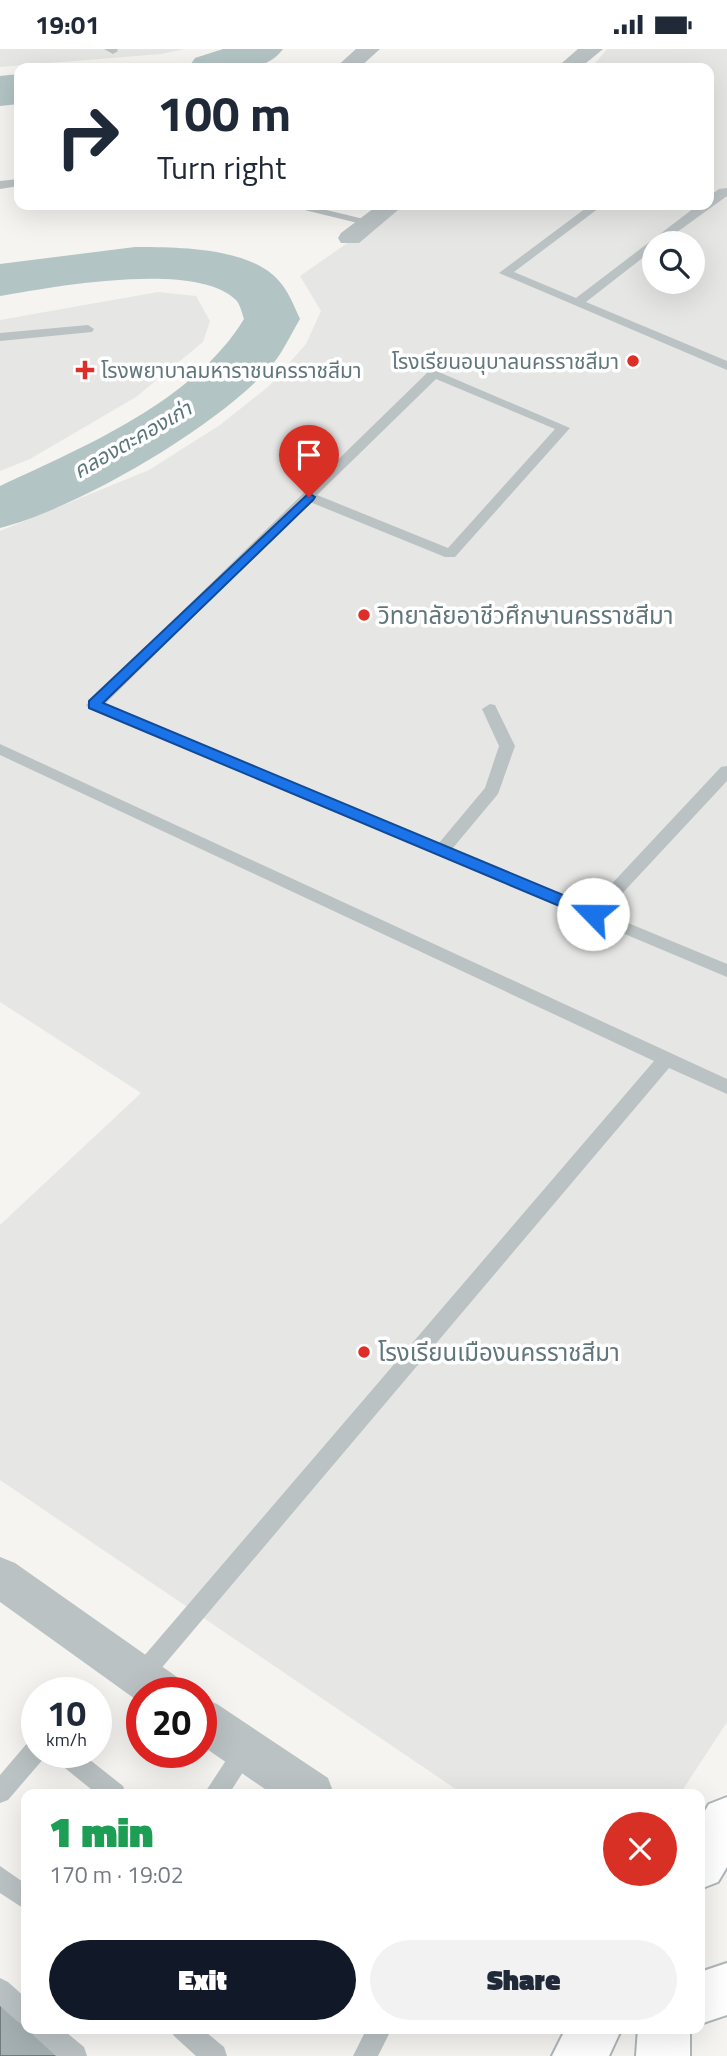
<!DOCTYPE html>
<html lang="en">
<head>
<meta charset="utf-8">
<style>
	body { margin:0; font-family:"Titillium Web","Noto Sans Thai",sans-serif; background:#f2f2f3; color:#1f2937; height:100vh; display:flex; flex-direction:column; font-size:26px; white-space:nowrap }
	* { box-sizing:border-box; margin:0 }
	p { font-size:23px; color:#747a83 }
	.icon { flex:none; width:38px; height:38px; fill:none; stroke:currentColor; stroke-width:2; stroke-linecap:round; stroke-linejoin:round }
	.map { position:relative; flex:1; overflow:hidden }
	.drawer { position:absolute; left:21px; top:1740px; width:684px; height:245px; display:flex; flex-direction:column; background:#fff; border-radius:14px; box-shadow:0 7px 28px #0002 }
	.drawer>* { flex:none }
	.guide { position:absolute; left:14px; top:14px; width:700px; height:147px; border-radius:14px; box-shadow:0 7px 28px #0002; background:#fff; color:#1f2937; overflow:hidden }
	.controls { position:absolute; left:642px; top:182px; display:grid; gap:14px }
	.controls a { display:grid; place-items:center; width:63px; height:63px; border-radius:50%; background:#fff; box-shadow:0 7px 28px #0002; font-size:35px }
	.speed { position:absolute; left:21px; top:1628px; display:flex; gap:14px; font-size:35px; font-weight:700; text-align:center }
	.speed>* { display:grid; place-content:center; width:91px; height:91px; border-radius:50%; background:#fff; box-shadow:0 7px 28px #0002; line-height:1 }
	.speed small { font-size:18px; font-weight:400 }
	.speed .limit { border:10px solid #d22; background:#fff; color:#111 }
	.pin { position:absolute; display:grid; place-items:center; width:60px; height:60px; color:#fff; margin:-72px -30px; border-radius:50% 50% 50% 0; rotate:-45deg; box-shadow:0 0 7px #0007 }
	.pin .icon { rotate:45deg }
	.me { position:absolute; width:77px; margin:-38px; rotate:293deg; stroke-linejoin:round; filter:drop-shadow(0 0 5px #0008) }
	.turn { display:flex; align-items:center; gap:24px; height:147px; padding:0 28px; font-size:32px }
	.turn .icon { width:91px; height:91px; stroke-width:2.5 }
	.turn b { display:block; font-size:49px; line-height:60px }
	.round { display:grid; place-items:center; flex:none; width:74px; height:74px; border-radius:37px; background:#f2f2f3 }
	.headline { display:flex; align-items:center; justify-content:space-between; height:119px; padding:0 28px }
	h1 { font-size:42px; font-weight:800; line-height:52px; color:#1e9e55 }
	.cta { display:flex; gap:14px; margin-top:auto; padding:14px 28px }
	.cta a { flex:1; height:80px; border-radius:42px; background:#111827; color:#fff; font-size:28px; font-weight:800; line-height:80px; text-align:center }
	.cta a+a { background:#f2f2f3; color:#1f2937 }
	.status { display:flex; justify-content:space-between; align-items:center; height:49px; padding:0 35px; background:#fff; direction:ltr }
	.status svg { height:19px; fill:currentColor }
	.map>svg:first-child { display:block }
</style>
</head>
<body>
<div class="status"><b>19:01</b><svg viewBox="0 0 49 12"><path d="M0 12V9h3v3zM5 12V6h3v6zM10 12V3h3v9zM15 12V0h3v12zM26 1h20v11H26zM47 4h2v5h-2z"/></svg></div>
<div class="map">
<svg width="727" height="2007" viewBox="0 0 727 2007">
	<rect width="100%" height="100%" fill="#f5f4f1"/>
	<path fill="#e6e6e5" fill-rule="evenodd" d="M 0,0 L 185,0 L 161,5 L 0,18 Z
		M 607,0 L 727,0 L 727,1673 L 680,1745 L 463,1745 L 0,1431 L 0,1176 L 141,1044 L 0,953 L 0,482 L 149,421 L 220,376 L 269,337 L 306,295 L 321,262 L 300,227 L 402,156 L 709,156 L 709,19 L 591,19 ZM 654,194 L 693,194 L 693,233 L 654,233 Z
		M 158,243 L 196,247 L 210,272 L 203,293 L 136,348 L 30,410 L 0,422 L 0,271 Z"/>
	<g fill="none" stroke-linecap="round" stroke-linejoin="round">
		<path fill="#b3c4c5" fill-rule="evenodd" d="M 223,0 L 283,0 C 263,28 219,20 188,19 L 195,9 Z
			M 19,25 L 19,55 L 0,57 L 0,27 Z
			M 135,198 C 176,198 250,198 279,232 C 289,243 294,257 300,270 C 291,285 283,303 272,316 C 219,377 79,459 0,479 L 0,437 C 84,398 195,351 244,270 C 242,264 240,255 236,251 C 196,211 52,238 0,247 L 0,215 Z"/>
	</g>
	<path fill="#a5b0b3" stroke="#747b7d" stroke-width="2" d="M 0,1949 L 26,1972 L 26,1979 L 35,1979 L 67,2007 L 0,2007 Z"/>
	<g fill="none" stroke-linecap="round" stroke-linejoin="round">
		<defs>
			<path id="secondary" d="M 638,1979 L 690,1979 L 690,2007 L 636,2007 Z"/>
			<path id="primary" d="M 727,1748 L 727,1818 L 718,1833 L 700,1840 L 700,1770 L 709,1755 Z
				M 727,1914 L 727,1966 L 700,1975 L 700,1923 Z
				M 566,1979 L 622,1979 L 609,2007 L 552,2007 Z"/>
		</defs>
		<use href="#secondary" stroke="#aeb6b8" stroke-width="4"/>
		<use href="#primary" stroke="#afb6b8" stroke-width="4"/>
		<path fill="#bbc2c4" fill-rule="evenodd" d="M 104,0 L 117,0 L 118,2 L 113,5 Z
			M 19,130 L 19,137 L 0,140 L 0,132 Z
			M 727,139 L 727,147 L 662,194 L 654,194 L 654,200 L 586,253 L 727,312 L 727,321 L 499,224 L 590,156 L 603,156 L 514,223 L 576,249 L 698,156 L 709,156 L 709,147 L 719,140 Z
			M 284,156 L 306,156 L 376,173 L 370,177 Z
			M 88,276 L 94,280 L 92,283 L 0,292 L 0,284 Z
			M 434,321 L 570,379 L 455,508 L 445,508 L 310,453 L 105,655 L 439,794 L 485,739 L 499,697 L 482,660 L 490,655 L 495,656 L 515,697 L 498,745 L 452,800 L 590,858 L 721,718 L 727,717 L 727,732 L 604,864 L 727,915 L 727,928 L 89,660 L 86,656 L 429,322 ZM 436,330 L 555,380 L 448,499 L 317,446 Z
			M 0,695 L 727,1030 L 727,1045 L 669,1019 L 148,1635 L 140,1639 L 132,1635 L 129,1628 L 132,1621 L 654,1012 L 0,706 Z
			M 37,1689 L 37,1703 L 47,1703 L 45,1708 L 8,1751 L 0,1754 L 0,1726 L 29,1692 Z
			M 246,1690 L 254,1693 L 257,1701 L 229,1745 L 204,1745 L 238,1693 Z
			M 52,1703 L 80,1703 L 123,1737 L 126,1745 L 97,1745 L 55,1711 Z
			M 0,1817 L 26,1835 L 26,1861 L 0,1844 Z
			M 0,1929 L 8,1933 L 26,1949 L 26,1977 L 18,1973 L 0,1957 Z
			M 30,1979 L 61,1979 L 84,1998 L 87,2007 L 56,2007 L 34,1987 Z
			M 170,1979 L 201,1979 L 224,1998 L 227,2007 L 196,2007 L 174,1987 Z
			M 367,1979 L 392,1979 L 378,2007 L 353,2007 Z"/>
		<path fill="#bbc2c4" fill-rule="evenodd" d="M 356,0 L 380,0 L 359,19 L 335,19 Z
			M 578,0 L 603,0 L 580,19 L 556,19 Z
			M 378,156 L 404,156 L 359,194 L 341,194 L 338,189 L 341,184 Z
			M 0,1508 L 15,1514 L 177,1628 L 184,1643 L 142,1643 L 142,1655 L 0,1553 Z
			M 201,1648 L 217,1655 L 328,1729 L 334,1745 L 272,1745 L 201,1696 Z"/>
		<use href="#secondary" fill="#fff" fill-rule="evenodd"/>
		<use href="#primary" fill="#fff" fill-rule="evenodd"/>
	</g>
	<path fill="#1a73e8" stroke="#114b97" stroke-width="2" d="M 309,444 L 315,448 L 313,451 L 103,654 L 599,861 L 599,869 L 588,869 L 89,659 L 89,652 Z"/>
	<g fill="#df2e27" stroke="#fff" stroke-width="2.5">
		<circle cx="633" cy="312" r="7"/>
		<path d="M81.5 310.5h7v7h7v7h-7v7h-7v-7h-7v-7h7z"/>
		<circle cx="364" cy="566" r="7"/>
		<circle cx="364" cy="1303" r="7"/>
	</g>
	<g text-anchor="middle" dominant-baseline="central" stroke-width="7" stroke-linejoin="round" paint-order="stroke">
		<g font-size="21" fill="#61767c" stroke="#fff" text-anchor="end">
			<text x="619" y="312">โรงเรียนอนุบาลนครราชสีมา</text>
			<text x="101" y="321" text-anchor="start">โรงพยาบาลมหาราชนครราชสีมา</text>
		</g>
		<g font-size="21" font-style="italic" fill="#5b7678" stroke="#fff">
			<text transform="translate(132 390) rotate(-30)">คลองตะคองเก่า</text>
		</g>
		<g font-size="24" fill="#61767c" stroke="#fff" text-anchor="start">
			<text x="378" y="566">วิทยาลัยอาชีวศึกษานครราชสีมา</text>
			<text x="378" y="1303">โรงเรียนเมืองนครราชสีมา</text>
		</g>
	</g>
</svg>
<div class="controls">
<a><svg class="icon" aria-label="search" viewBox="0 0 24 24"><circle cx="10" cy="10" r="6"/><path d="M15 15l6 6"/></svg></a>
</div>
<div class="speed"><div>10<small>km/h</small></div><div class="limit">20</div></div>
<div class="pin" style="left:309px;top:448px;background:#d93025"><svg class="icon" aria-label="arrive" viewBox="0 0 24 24"><path d="M6 21V4h12l-3 4 3 4H6"/></svg></div>
<svg class="me" style="left:593px;top:865px" viewBox="-20 -20 40 40"><circle r="19" fill="#fff"/><path d="M0-13L10 11 0 6-10 11z" fill="#1a73e8"/></svg>
<div class="guide">
<div class="turn"><svg class="icon" aria-label="right" viewBox="0 0 24 24"><path d="M7 20v-9h11M14 6l5 5-5 5"/></svg><div><b>100 m</b>Turn right</div></div>
</div>
<section class="drawer">
<div class="headline"><div><h1>1 min</h1><p>170 m · 19:02</p></div><a class="round" style="background:#d93025;color:#fff"><svg class="icon" aria-label="close" viewBox="0 0 24 24"><path d="M6 6l12 12M18 6L6 18"/></svg></a></div>
<div class="cta"><a>Exit</a><a>Share</a></div>
</section>
</div>
</body>
</html>
